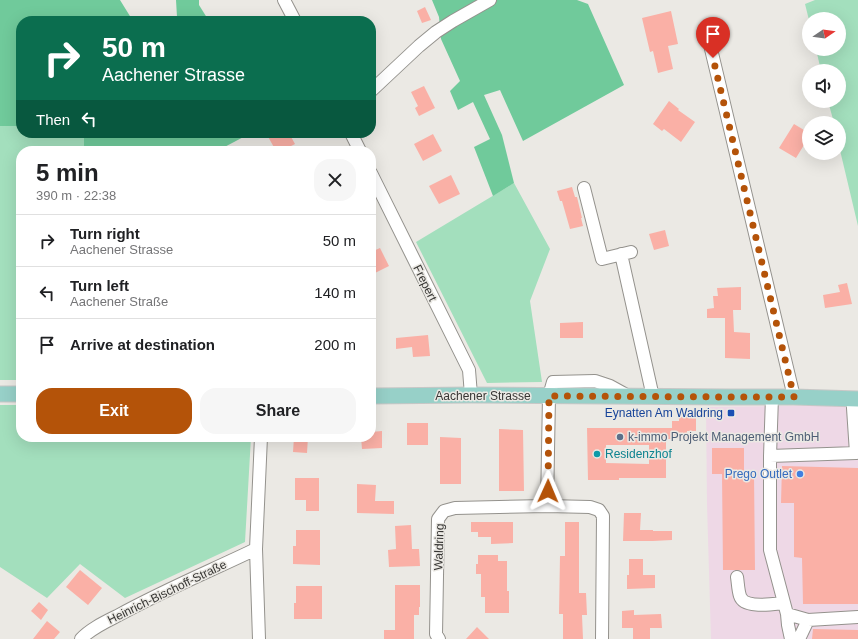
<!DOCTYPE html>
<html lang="en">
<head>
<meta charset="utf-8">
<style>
	body { margin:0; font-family:Helvetica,sans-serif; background:#f6f6f6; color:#202124; height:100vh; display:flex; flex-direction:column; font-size:15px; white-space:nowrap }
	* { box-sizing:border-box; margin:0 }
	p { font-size:13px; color:#757577 }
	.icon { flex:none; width:22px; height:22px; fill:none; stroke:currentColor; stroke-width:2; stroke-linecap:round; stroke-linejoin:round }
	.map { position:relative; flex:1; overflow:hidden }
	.details { position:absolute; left:16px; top:146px; width:360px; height:296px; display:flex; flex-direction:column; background:#fff; border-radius:16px; box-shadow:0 4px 16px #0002 }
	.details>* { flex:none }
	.top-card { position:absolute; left:16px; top:16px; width:360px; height:122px; border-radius:16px; box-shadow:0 4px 16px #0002; background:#0b6e4f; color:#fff; overflow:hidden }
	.needle { width:26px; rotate:77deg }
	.fabs { position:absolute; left:802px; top:12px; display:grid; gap:8px }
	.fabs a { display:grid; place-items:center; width:44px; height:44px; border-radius:50%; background:#fff; box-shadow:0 4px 16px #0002; font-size:20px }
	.pin { position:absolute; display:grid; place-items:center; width:34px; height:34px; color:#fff; margin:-41px -17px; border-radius:50% 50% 50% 0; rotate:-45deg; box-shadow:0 0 4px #0007 }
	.pin .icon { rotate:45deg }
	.me { position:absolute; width:44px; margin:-22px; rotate:1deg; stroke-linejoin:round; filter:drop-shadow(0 0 3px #0008) }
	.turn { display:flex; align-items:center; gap:14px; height:84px; padding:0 20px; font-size:18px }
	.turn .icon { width:52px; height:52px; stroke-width:2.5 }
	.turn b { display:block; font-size:28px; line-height:34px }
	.then { display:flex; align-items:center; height:38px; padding:0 20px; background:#0003; gap:8px; font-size:15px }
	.round { display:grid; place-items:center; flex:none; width:42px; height:42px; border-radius:16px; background:#f6f6f6 }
	.overview { display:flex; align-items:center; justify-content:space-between; height:68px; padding:0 20px }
	h1 { font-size:24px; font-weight:800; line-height:30px }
	.button { display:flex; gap:8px; margin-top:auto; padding:8px 20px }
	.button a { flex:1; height:46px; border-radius:16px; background:#b45309; color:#fff; font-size:16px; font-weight:800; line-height:46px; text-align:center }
	.button a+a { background:#f6f6f6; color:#202124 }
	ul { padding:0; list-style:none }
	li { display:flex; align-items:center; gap:12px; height:52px; padding:0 20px; border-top:1px solid #e0e0e0 }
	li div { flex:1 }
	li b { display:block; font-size:15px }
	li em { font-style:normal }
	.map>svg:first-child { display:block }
</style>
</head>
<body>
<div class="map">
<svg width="858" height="639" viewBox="0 0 858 639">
	<rect width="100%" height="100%" fill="#ebe9e4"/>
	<path fill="#eed8e6" d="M 858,405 L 858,639 L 711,639 L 707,504 L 706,407 Z"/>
	<path fill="#a3dfbd" d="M 815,0 L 858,0 L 858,226 L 839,146 L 839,123 L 834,123 L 828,101 L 839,101 L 839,71 L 821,71 L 816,49 L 839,49 L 839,19 L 809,19 L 809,20 L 805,4 Z
		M 0,126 L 21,126 L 21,133 L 84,133 L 84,151 L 21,151 L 21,380 L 0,380 Z
		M 514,183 L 550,249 L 530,301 L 542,382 L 487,383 L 416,242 Z
		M 0,405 L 21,405 L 21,437 L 251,437 L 245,542 L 125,598 L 80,564 L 47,598 L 0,567 Z"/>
	<path fill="#70ca9b" d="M 0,0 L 120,0 L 133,21 L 21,21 L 21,126 L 0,126 Z
		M 176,0 L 199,0 L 199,5 L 209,21 L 164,21 L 177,17 Z
		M 432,0 L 577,0 L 588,4 L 624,85 L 523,141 L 500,90 L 484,95 L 502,135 L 514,183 L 493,196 L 474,147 L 490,139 L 473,102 L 458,110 L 450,91 L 460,81 L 441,39 L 439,17 Z
		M 84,133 L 251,133 L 217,151 L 84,151 Z"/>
	<path fill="#fab0a6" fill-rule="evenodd" d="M 425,7 L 431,20 L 422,23 L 417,11 Z
		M 671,11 L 678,44 L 668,46 L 673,69 L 658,73 L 653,51 L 650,52 L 642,18 Z
		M 424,86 L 435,108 L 419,116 L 415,108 L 418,106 L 411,92 Z
		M 669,101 L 679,109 L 678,110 L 695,122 L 681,142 L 664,129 L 662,131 L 653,124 Z
		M 794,124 L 809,133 L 809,149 L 804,145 L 796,158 L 779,148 Z
		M 266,133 L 289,133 L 295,144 L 281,151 L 276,151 Z
		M 433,134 L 442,151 L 423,161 L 414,144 Z
		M 451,175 L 460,194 L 439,204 L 429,186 Z
		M 572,187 L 575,197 L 577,197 L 582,218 L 581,218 L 583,226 L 570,229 L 562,201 L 560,201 L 557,191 Z
		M 665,230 L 669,246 L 654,250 L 649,234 Z
		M 380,248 L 389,266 L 371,275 L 371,252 Z
		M 847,283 L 852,304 L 825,308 L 823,295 L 840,292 L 838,285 Z
		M 741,287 L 741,310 L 733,310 L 734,332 L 750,333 L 750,359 L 725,358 L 725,318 L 707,318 L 707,309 L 714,308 L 713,296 L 718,296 L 717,288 Z
		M 583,322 L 583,338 L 560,338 L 560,323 Z
		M 428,335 L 430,356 L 413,357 L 412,347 L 396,349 L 396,338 Z
		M 679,417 L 696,417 L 696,431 L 687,431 L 687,439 L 666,439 L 666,478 L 619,478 L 619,480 L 588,480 L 587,428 L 672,428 L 672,421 L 679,421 ZM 606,445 L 649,445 L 649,464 L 606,463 Z
		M 407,423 L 428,423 L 428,445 L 407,445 Z
		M 499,429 L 523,430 L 524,491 L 499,491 Z
		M 382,431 L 382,448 L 362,449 L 361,437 L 371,437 L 371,432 Z
		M 294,437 L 308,437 L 307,453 L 293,452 Z
		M 440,437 L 461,438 L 461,484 L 440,484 Z
		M 712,448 L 744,448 L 744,474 L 754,474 L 755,570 L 723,570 L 722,474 L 712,474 Z
		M 782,466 L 858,468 L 858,604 L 803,604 L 802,558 L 794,557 L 794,503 L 781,503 Z
		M 295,478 L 319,478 L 319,511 L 306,511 L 306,500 L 295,500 Z
		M 357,484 L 376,485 L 375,501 L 394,501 L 394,514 L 357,513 Z
		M 624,513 L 641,513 L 640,530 L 653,530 L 653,531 L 672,531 L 672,540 L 653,541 L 623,541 Z
		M 471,522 L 513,522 L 513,543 L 491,544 L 491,537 L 478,537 L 478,532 L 471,532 Z
		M 565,522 L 579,522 L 579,593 L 586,593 L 587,615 L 582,615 L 583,639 L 563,639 L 563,614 L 559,614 L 560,556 L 565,556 Z
		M 411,525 L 412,549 L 419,549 L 420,566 L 389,567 L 388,550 L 396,549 L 395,526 Z
		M 296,530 L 320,530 L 320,565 L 293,564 L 293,546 L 296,546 Z
		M 478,555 L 498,555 L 498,561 L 507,561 L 507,591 L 509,591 L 509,613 L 485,613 L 485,597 L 481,597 L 481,574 L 476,574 L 476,564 L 478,564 Z
		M 629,559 L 643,559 L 643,575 L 655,575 L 655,588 L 627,589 L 627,575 L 629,575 Z
		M 80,570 L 102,588 L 88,605 L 66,587 Z
		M 395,585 L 420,585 L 420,607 L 419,607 L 419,615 L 414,615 L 414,639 L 384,639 L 384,630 L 395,630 Z
		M 296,586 L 322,586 L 322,619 L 294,619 L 294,603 L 296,603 Z
		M 39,602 L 48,610 L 41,620 L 31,611 Z
		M 634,610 L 634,615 L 661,614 L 662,628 L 650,628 L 650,639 L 633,639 L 633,628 L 622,628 L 622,611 Z
		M 47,621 L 60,632 L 54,639 L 33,639 Z
		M 477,627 L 489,639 L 466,639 Z
		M 813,629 L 858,630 L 858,639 L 812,639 Z"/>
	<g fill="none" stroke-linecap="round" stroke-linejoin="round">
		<defs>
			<path id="minor" d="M 284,0 L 295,21
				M 706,28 L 794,397
				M 371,91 L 419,46 L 436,32 L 453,21 L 490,0
				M 351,133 L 360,151
				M 371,173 L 469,370 L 471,395
				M 584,188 L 602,259 L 631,252
				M 621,254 L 653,397
				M 772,397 L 770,456 L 770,550 L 787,614 L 788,625 L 791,639
				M 770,456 L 856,453 L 853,408 L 853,399
				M 547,506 L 549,396 L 553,382 L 595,381 L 610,386 L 630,397
				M 737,577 C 738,583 738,590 740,596 C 744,609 773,604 784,603
				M 787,614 L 808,620 L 858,617
				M 81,639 C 90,629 105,622 117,616 C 162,591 210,571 256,549
				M 259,639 L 256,549 L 261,437
				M 439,639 L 436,634 L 438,519 L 444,511 L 455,508 L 547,506 L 590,507 L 599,510 L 603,516 L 602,639
				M 799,639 L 808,620"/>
			<path id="major" d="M 0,394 L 21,394
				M 371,396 L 471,395 L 730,397 L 794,397 L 858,399"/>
		</defs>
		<use href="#minor" stroke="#94928d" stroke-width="14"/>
		<use href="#major" stroke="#c7c7c6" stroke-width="17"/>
		<use href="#minor" stroke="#fff" stroke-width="12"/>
		<use href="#major" stroke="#97d0c8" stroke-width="15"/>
	</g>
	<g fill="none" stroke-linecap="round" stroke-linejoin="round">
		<path stroke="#b45309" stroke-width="7" stroke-dasharray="0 12.6" d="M 548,491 L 549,396 L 730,397 L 794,397 L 713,58"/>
	</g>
	<rect fill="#1a4fb4" stroke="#ebe9e4" stroke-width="1.5" x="727" y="409" width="8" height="8" rx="2"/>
	<circle fill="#5c6f8a" stroke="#ebe9e4" stroke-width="1.5" cx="620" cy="437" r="4"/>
	<circle fill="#0f9aa8" stroke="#ebe9e4" stroke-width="1.5" cx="597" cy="454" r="4"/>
	<circle fill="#3f7fe0" stroke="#ebe9e4" stroke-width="1.5" cx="800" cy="474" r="4"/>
	<g text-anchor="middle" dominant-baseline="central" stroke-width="3" stroke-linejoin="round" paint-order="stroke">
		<g font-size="12" fill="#373634" stroke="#ebe9e4">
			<text transform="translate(425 283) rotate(64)">Frepert</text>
			<text x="483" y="396">Aachener Strasse</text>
			<text transform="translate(439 547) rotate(-88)">Waldring</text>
			<text transform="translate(167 592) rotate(-26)">Heinrich-Bischoff-Straße</text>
		</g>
		<g font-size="12" fill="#164399" stroke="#ebe9e4" text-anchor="end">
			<text x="723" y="413">Eynatten Am Waldring</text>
		</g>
		<g font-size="12" fill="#4e5e75" stroke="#ebe9e4" text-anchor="start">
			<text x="628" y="437">k-immo Projekt Management GmbH</text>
		</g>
		<g font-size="12" fill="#0d838f" stroke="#ebe9e4" text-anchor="start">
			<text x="605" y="454">Residenzhof</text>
		</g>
		<g font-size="12" fill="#366cbe" stroke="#ebe9e4" text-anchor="end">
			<text x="792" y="474">Prego Outlet</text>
		</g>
	</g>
</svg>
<div class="fabs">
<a><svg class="needle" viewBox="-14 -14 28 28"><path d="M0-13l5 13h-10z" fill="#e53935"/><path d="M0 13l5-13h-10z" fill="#757577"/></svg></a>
<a><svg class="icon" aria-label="sound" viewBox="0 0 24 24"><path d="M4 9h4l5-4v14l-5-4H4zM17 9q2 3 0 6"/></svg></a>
<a><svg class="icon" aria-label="layers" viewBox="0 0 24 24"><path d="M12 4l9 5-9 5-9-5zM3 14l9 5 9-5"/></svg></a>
</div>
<div class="pin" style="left:713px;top:58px;background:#d93025"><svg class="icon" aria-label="arrive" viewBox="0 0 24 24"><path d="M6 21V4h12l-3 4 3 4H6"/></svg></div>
<svg class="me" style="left:548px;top:491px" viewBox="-20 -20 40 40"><path d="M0-17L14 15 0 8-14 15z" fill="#b45309" stroke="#fff" stroke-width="4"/></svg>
<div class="top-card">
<div class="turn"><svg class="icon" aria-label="right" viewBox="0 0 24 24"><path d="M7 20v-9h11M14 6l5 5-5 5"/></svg><div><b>50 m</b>Aachener Strasse</div></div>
<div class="then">Then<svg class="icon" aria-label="left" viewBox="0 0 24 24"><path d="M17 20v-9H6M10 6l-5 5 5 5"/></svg></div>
</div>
<section class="details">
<div class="overview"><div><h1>5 min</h1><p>390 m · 22:38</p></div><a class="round"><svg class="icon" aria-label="close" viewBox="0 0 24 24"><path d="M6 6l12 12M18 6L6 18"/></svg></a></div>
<ul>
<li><svg class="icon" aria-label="right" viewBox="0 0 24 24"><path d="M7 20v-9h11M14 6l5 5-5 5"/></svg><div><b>Turn right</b><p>Aachener Strasse</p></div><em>50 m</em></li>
<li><svg class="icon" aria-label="left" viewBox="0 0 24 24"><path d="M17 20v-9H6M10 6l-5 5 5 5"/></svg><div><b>Turn left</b><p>Aachener Straße</p></div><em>140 m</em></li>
<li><svg class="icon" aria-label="arrive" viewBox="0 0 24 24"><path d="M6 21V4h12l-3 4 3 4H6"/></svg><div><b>Arrive at destination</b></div><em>200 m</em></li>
</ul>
<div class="button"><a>Exit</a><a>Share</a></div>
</section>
</div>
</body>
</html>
